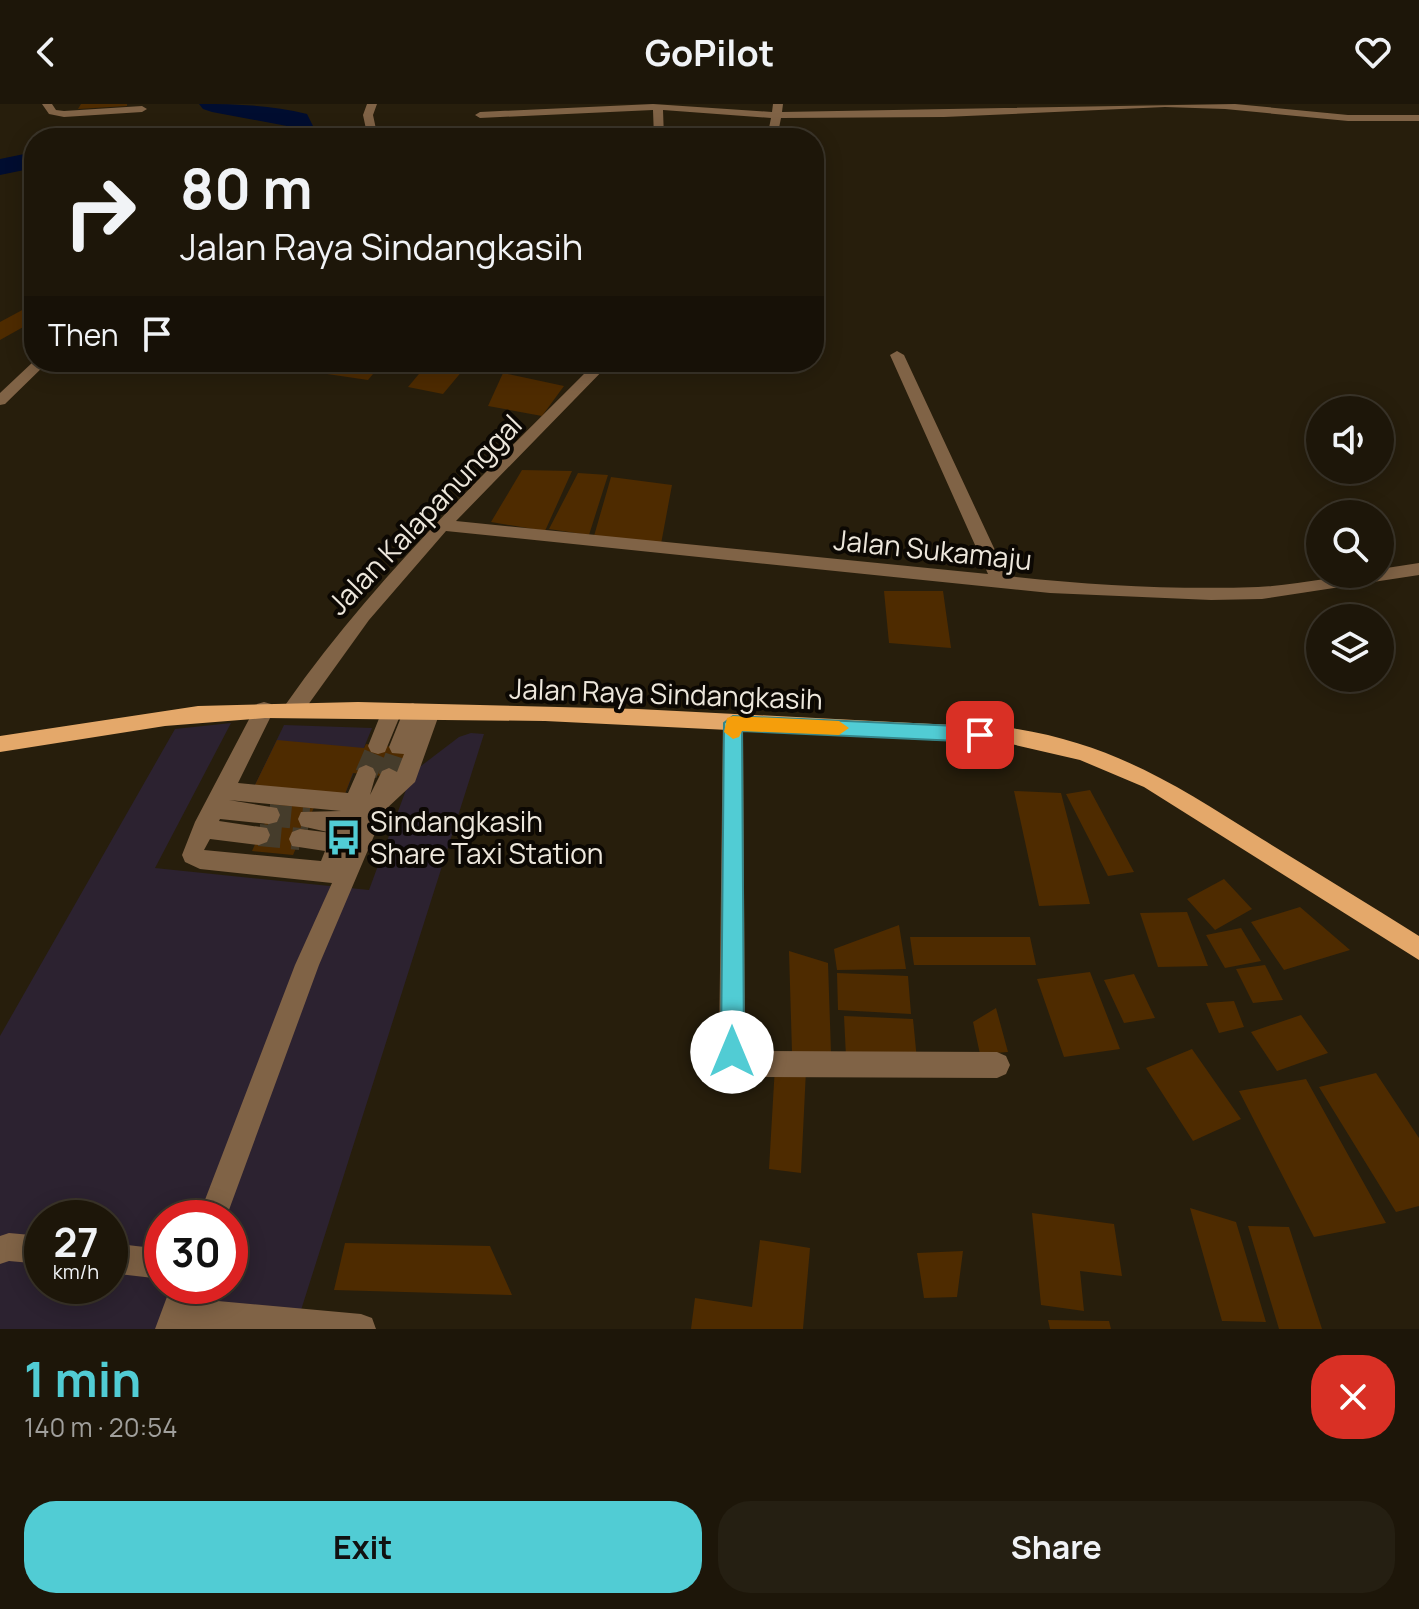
<!DOCTYPE html>
<html lang="en">
<head>
<meta charset="utf-8">
<style>
	body { margin:0; font-family:Manrope,sans-serif; background:#251f12; color:#f1f3f6; height:100vh; display:flex; flex-direction:column; font-size:30px; white-space:nowrap }
	* { box-sizing:border-box; margin:0 }
	p { font-size:26px; color:#a09f9c }
	.icon { flex:none; width:44px; height:44px; fill:none; stroke:currentColor; stroke-width:2; stroke-linecap:round; stroke-linejoin:round }
	.map { position:relative; height:1225px; overflow:hidden }
	.panel { display:flex; flex-direction:column; background:#1d1609; flex:1 }
	.panel>* { flex:none }
	.guide { position:absolute; left:24px; top:24px; width:800px; height:244px; border-radius:32px; box-shadow:0 4px 20px #0003,0 0 0 2px #3b352a; background:#1d1609; color:#f1f3f6; overflow:hidden }
	.fabs { position:absolute; left:1306px; top:292px; display:grid; gap:16px }
	.fabs a { display:grid; place-items:center; width:88px; height:88px; border-radius:50%; background:#1d1609; box-shadow:0 4px 20px #0003,0 0 0 2px #3b352a; font-size:40px }
	.speed { position:absolute; left:24px; top:1096px; display:flex; gap:16px; font-size:40px; font-weight:700; text-align:center }
	.speed>* { display:grid; place-content:center; width:104px; height:104px; border-radius:50%; background:#1d1609; box-shadow:0 4px 20px #0003,0 0 0 2px #3b352a; line-height:1 }
	.speed small { font-size:20px; font-weight:400 }
	.speed .limit { border:12px solid #d22; background:#fff; color:#111 }
	.pin { position:absolute; display:grid; place-items:center; width:68px; height:68px; color:#fff; margin:-34px; border-radius:16px; box-shadow:0 4px 12px #0006 }
	.me { position:absolute; width:88px; margin:-44px; rotate:0deg; stroke-linejoin:round; filter:drop-shadow(0 0 6px #0008) }
	.turn { display:flex; align-items:center; gap:28px; height:168px; padding:0 24px; font-size:36px }
	.turn .icon { width:104px; height:104px; stroke-width:2.5 }
	.turn b { display:block; font-size:56px; line-height:68px }
	.then { display:flex; align-items:center; height:76px; padding:0 24px; background:#0003; gap:16px; font-size:30px }
	.round { display:grid; place-items:center; flex:none; width:84px; height:84px; border-radius:32px; background:#251f12 }
	.summary { display:flex; align-items:center; justify-content:space-between; height:136px; padding:0 24px }
	h1 { font-size:48px; font-weight:700; line-height:60px; color:#51ccd4 }
	.action { display:flex; gap:16px; margin-top:auto; padding:16px 24px }
	.action a { flex:1; height:92px; border-radius:32px; background:#51ccd4; color:#111; font-size:32px; font-weight:700; line-height:92px; text-align:center }
	.action a+a { background:#251f12; color:#f1f3f6 }
	header { display:flex; justify-content:space-between; align-items:center; height:104px; padding:0 24px; background:#1d1609; font-size:36px; font-weight:700 }
	.map>svg:first-child { display:block }
</style>
</head>
<body>
<header><svg class="icon" aria-label="back" viewBox="0 0 24 24"><path d="M15 5l-7 7 7 7"/></svg>GoPilot<svg class="icon" aria-label="heart" viewBox="0 0 24 24"><path d="M12 20l-8-8c-3-5 5-10 8-4 3-6 11-1 8 4z"/></svg></header>
<div class="map">
<svg width="1419" height="1225" viewBox="0 0 1419 1225">
	<rect width="100%" height="100%" fill="#271e0c"/>
	<path fill="#2c2230" fill-rule="evenodd" d="M 231,619 L 155,764 L 369,786 L 410,675 L 417,665 L 459,633 L 471,629 L 484,630 L 295,1225 L 0,1225 L 0,932 L 175,625 ZM 42,1114 L 110,1114 L 110,1182 L 42,1182 ZM 162,1114 L 230,1114 L 230,1182 L 162,1182 Z
		M 284,621 L 372,624 L 345,690 L 255,681 Z"/>
	<g fill="none" stroke-linecap="round" stroke-linejoin="round">
		<path fill="#000d30" fill-rule="evenodd" d="M 199,0 C 236,0 271,1 307,10 L 313,22 L 305,34 L 279,34 L 287,22 L 212,8 L 203,5 Z
			M 34,48 L 34,64 L 0,71 L 0,55 Z"/>
	</g>
	<path fill="#4e2b00" d="M 81,0 L 127,0 L 127,2 L 78,5 Z
		M 26,204 L 34,207 L 34,217 L 0,236 L 0,218 Z
		M 338,258 L 383,258 L 368,276 L 327,270 Z
		M 429,258 L 463,266 L 443,290 L 408,283 Z
		M 516,258 L 564,258 L 555,270 L 511,266 Z
		M 503,269 L 564,282 L 542,312 L 488,302 Z
		M 522,366 L 572,367 L 545,427 L 491,418 Z
		M 578,369 L 608,371 L 589,431 L 549,425 Z
		M 611,373 L 672,381 L 661,440 L 594,432 Z
		M 884,487 L 943,487 L 951,544 L 889,539 Z
		M 277,636 L 364,644 L 366,640 L 412,645 L 402,674 L 353,669 L 345,690 L 255,681 Z
		M 1090,686 L 1134,768 L 1108,772 L 1066,690 Z
		M 1014,687 L 1061,689 L 1090,800 L 1039,802 Z
		M 276,695 L 316,699 L 293,751 L 252,747 Z
		M 1224,775 L 1252,805 L 1215,826 L 1187,795 Z
		M 1300,803 L 1350,846 L 1284,866 L 1251,818 Z
		M 1187,808 L 1208,862 L 1158,863 L 1140,809 Z
		M 899,821 L 906,865 L 837,866 L 834,845 Z
		M 1241,824 L 1261,857 L 1225,864 L 1206,831 Z
		M 910,833 L 1030,833 L 1036,861 L 914,861 Z
		M 789,847 L 828,859 L 831,949 L 792,948 Z
		M 1265,861 L 1283,896 L 1253,899 L 1236,865 Z
		M 1090,868 L 1120,945 L 1064,953 L 1037,875 Z
		M 837,869 L 908,872 L 911,910 L 838,906 Z
		M 1134,870 L 1155,914 L 1124,919 L 1104,876 Z
		M 1234,897 L 1244,923 L 1219,929 L 1206,899 Z
		M 996,904 L 1008,948 L 980,950 L 973,918 Z
		M 1301,911 L 1328,949 L 1277,967 L 1251,928 Z
		M 844,912 L 913,915 L 917,956 L 846,953 Z
		M 1192,945 L 1241,1015 L 1193,1037 L 1146,964 Z
		M 775,962 L 806,966 L 801,1069 L 769,1065 Z
		M 1376,969 L 1419,1034 L 1419,1102 L 1396,1108 L 1319,983 Z
		M 1306,975 L 1386,1119 L 1314,1133 L 1239,987 Z
		M 1190,1104 L 1236,1118 L 1266,1218 L 1222,1217 Z
		M 1032,1109 L 1114,1120 L 1122,1172 L 1080,1167 L 1084,1207 L 1041,1201 Z
		M 1248,1122 L 1289,1123 L 1322,1225 L 1279,1225 Z
		M 760,1136 L 810,1144 L 803,1225 L 691,1225 L 695,1194 L 752,1203 Z
		M 345,1139 L 490,1142 L 512,1191 L 334,1186 Z
		M 963,1147 L 957,1193 L 924,1194 L 917,1149 Z
		M 1048,1216 L 1109,1217 L 1111,1225 L 1050,1225 Z"/>
	<g fill="none" stroke-linecap="round" stroke-linejoin="round">
		<path stroke="#453c2b" stroke-width="22" stroke-dasharray="22 11" stroke-linecap="butt" d="M 366,670 L 378,642
			M 389,673 L 399,643
			M 269,711 L 309,715
			M 259,731 L 300,735"/>
		<path fill="#806346" fill-rule="evenodd" d="M 42,0 L 52,0 L 56,6 L 64,7 L 142,2 L 147,5 L 142,8 L 64,13 L 49,10 Z
			M 367,0 L 377,0 L 373,11 L 376,25 L 370,34 L 360,34 L 366,25 L 363,11 Z
			M 653,0 L 772,8 L 773,0 L 783,0 L 782,8 L 1235,0 L 1348,11 L 1419,11 L 1419,17 L 1348,17 L 1225,5 L 1165,3 L 944,13 L 781,14 L 777,34 L 767,34 L 771,14 L 663,6 L 664,34 L 654,34 L 653,6 L 480,14 L 475,11 L 480,8 Z
			M 897,247 L 904,251 L 1007,472 C 1089,481 1175,486 1258,483 C 1299,481 1339,470 1380,470 L 1380,465 L 1419,459 L 1419,471 L 1262,495 L 1211,496 L 1050,489 L 446,427 L 369,516 L 300,612 L 286,612 L 283,606 L 286,600 C 375,473 486,368 596,258 L 611,258 L 456,417 L 988,470 L 890,251 Z
			M 34,257 L 48,258 L 5,300 L 0,301 L 0,289 Z
			M 264,598 L 271,600 L 274,606 L 238,679 L 348,689 L 359,664 L 366,661 L 373,664 L 376,670 L 370,691 L 382,667 L 389,664 L 397,668 L 404,650 L 392,649 L 389,643 L 406,601 L 413,599 L 422,605 L 430,600 L 437,602 L 440,608 L 415,678 L 385,706 L 319,861 L 226,1114 L 198,1114 L 295,861 L 332,779 L 200,765 L 185,758 L 182,751 L 195,718 L 257,600 ZM 229,696 L 341,707 L 301,708 L 298,715 L 301,722 L 332,729 L 300,725 L 292,728 L 289,735 L 292,742 L 325,747 L 321,757 L 204,746 L 210,735 L 259,741 L 267,738 L 270,731 L 267,724 L 219,717 L 220,715 L 269,720 L 277,718 L 280,711 L 277,704 Z
			M 392,599 L 399,601 L 402,607 L 385,648 L 378,650 L 371,648 L 368,642 L 382,607 L 385,601 Z
			M 733,611 L 740,613 L 743,619 L 745,943 L 751,947 L 997,948 L 1006,952 L 1010,961 L 1006,970 L 997,974 L 751,973 C 735,968 726,964 719,948 L 723,619 L 726,613 Z
			M 9,1129 L 42,1132 L 42,1160 L 9,1157 L 0,1160 L 0,1132 Z
			M 110,1139 L 162,1145 L 162,1175 L 110,1169 Z
			M 171,1182 L 201,1182 L 196,1195 L 361,1210 L 372,1214 L 376,1225 L 155,1225 Z"/>
		<path fill="#e4a86a" fill-rule="evenodd" d="M 358,598 L 638,605 L 1011,624 C 1114,640 1176,681 1262,735 C 1314,767 1367,799 1419,832 L 1419,856 L 1144,683 L 1080,656 L 1011,640 L 545,617 L 265,614 L 165,622 L 0,648 L 0,632 L 198,602 Z"/>
	</g>
	<path fill="#51ccd4" stroke="#35858a" stroke-width="2" d="M 733,612 L 980,623 L 989,631 L 980,638 L 742,627 L 744,948 L 740,956 L 732,959 L 724,956 L 721,948 L 724,619 Z"/>
	<path fill="#f59e0b" d="M 733,612 L 839,617 L 849,624 L 839,631 L 742,627 L 739,633 L 733,635 L 724,628 L 727,614 Z"/>
	<defs>
		<symbol id="bus-bare" viewBox="-9 -9 18 18"><path d="M-5-6H5V4H4V6H2V4H-2V6H-4V4H-5ZM-3.5-4V0h7V-4ZM-3.5 1.2v1.5H-2V1.2ZM2 1.2v1.5H3.5V1.2Z" fill="#51ccd4" stroke="#0c0803" stroke-width="2.5" paint-order="stroke"/></symbol>
	</defs>
	<g fill-rule="evenodd">
		<use href="#bus-bare" x="318" y="708" width="51" height="51"/>
	</g>
	<g text-anchor="middle" dominant-baseline="central" stroke-width="8" stroke-linejoin="round" paint-order="stroke">
		<g font-size="28" fill="#ede7dc" stroke="#0c0803">
			<text transform="translate(424 410) rotate(-46)">Jalan Kalapanunggal</text>
			<text transform="translate(933 445) rotate(6)">Jalan Sukamaju</text>
			<text transform="translate(666 589) rotate(2)">Jalan Raya Sindangkasih</text>
		</g>
		<g font-size="28" fill="#ede7dc" stroke="#0c0803" text-anchor="start">
			<text x="370" y="717">Sindangkasih<tspan x="370" dy="32">Share Taxi Station</tspan></text>
		</g>
	</g>
</svg>
<div class="fabs">
<a><svg class="icon" aria-label="sound" viewBox="0 0 24 24"><path d="M4 9h4l5-4v14l-5-4H4zM17 9q2 3 0 6"/></svg></a>
<a><svg class="icon" aria-label="search" viewBox="0 0 24 24"><circle cx="10" cy="10" r="6"/><path d="M15 15l6 6"/></svg></a>
<a><svg class="icon" aria-label="layers" viewBox="0 0 24 24"><path d="M12 4l9 5-9 5-9-5zM3 14l9 5 9-5"/></svg></a>
</div>
<div class="speed"><div>27<small>km/h</small></div><div class="limit">30</div></div>
<div class="pin" style="left:980px;top:631px;background:#d93025"><svg class="icon" aria-label="arrive" viewBox="0 0 24 24"><path d="M6 21V4h12l-3 4 3 4H6"/></svg></div>
<svg class="me" style="left:732px;top:948px" viewBox="-20 -20 40 40"><circle r="19" fill="#fff"/><path d="M0-13L10 11 0 6-10 11z" fill="#51ccd4"/></svg>
<div class="guide">
<div class="turn"><svg class="icon" aria-label="right" viewBox="0 0 24 24"><path d="M7 20v-9h11M14 6l5 5-5 5"/></svg><div><b>80 m</b>Jalan Raya Sindangkasih</div></div>
<div class="then">Then<svg class="icon" aria-label="arrive" viewBox="0 0 24 24"><path d="M6 21V4h12l-3 4 3 4H6"/></svg></div>
</div>
</div>
<section class="panel">
<div class="summary"><div><h1>1 min</h1><p>140 m · 20:54</p></div><a class="round" style="background:#d93025;color:#fff"><svg class="icon" aria-label="close" viewBox="0 0 24 24"><path d="M6 6l12 12M18 6L6 18"/></svg></a></div>
<div class="action"><a>Exit</a><a>Share</a></div>
</section>
</body>
</html>
